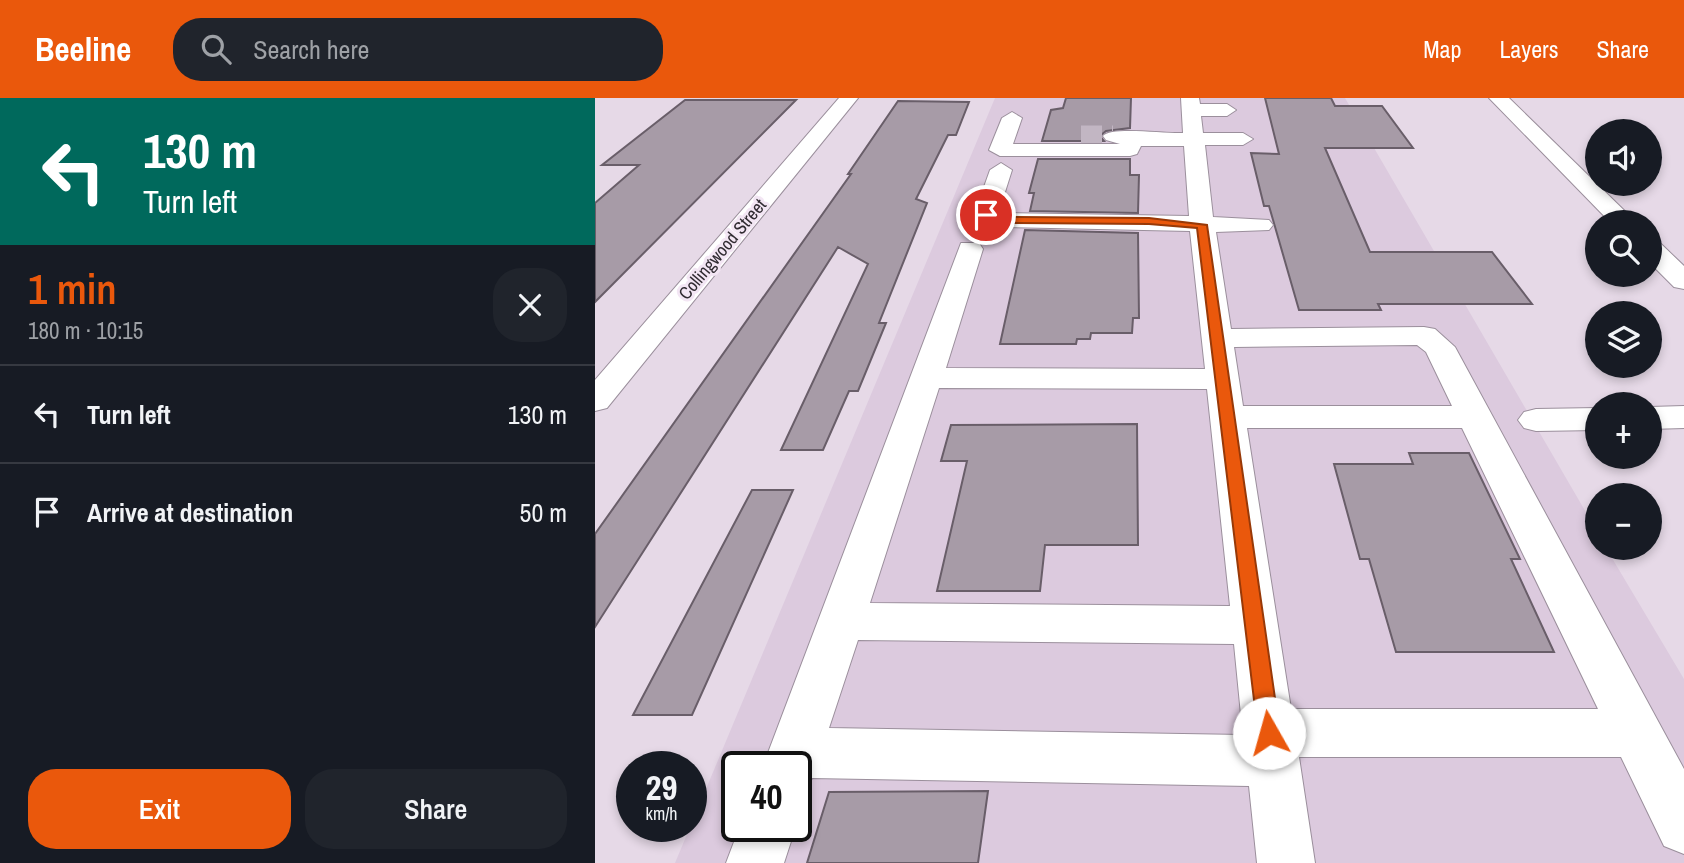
<!DOCTYPE html>
<html lang="en">
<head>
<meta charset="utf-8">
<style>
	body { margin:0; font-family:"Archivo Narrow",sans-serif; background:#20242c; color:#f1f3f6; height:100vh; display:flex; flex-direction:column; font-size:26px; white-space:nowrap }
	* { box-sizing:border-box; margin:0 }
	p { font-size:23px; color:#9ea1a6 }
	.icon { flex:none; width:38px; height:38px; fill:none; stroke:currentColor; stroke-width:2; stroke-linecap:round; stroke-linejoin:round }
	.map { position:relative; flex:1; overflow:hidden }
	.sheet { display:flex; flex-direction:column; background:#171b24; width:595px }
	.sheet>* { flex:none }
	.banner { background:#00695c; color:#fff; overflow:hidden }
	.tools { position:absolute; left:990px; top:21px; display:grid; gap:14px }
	.tools a { display:grid; place-items:center; width:77px; height:77px; border-radius:50%; background:#171b24; box-shadow:0 4px 10px #0003; font-size:35px }
	.speed { position:absolute; left:21px; top:653px; display:flex; gap:14px; font-size:35px; font-weight:700; text-align:center }
	.speed>* { display:grid; place-content:center; width:91px; height:91px; border-radius:50%; background:#171b24; box-shadow:0 4px 10px #0003; line-height:1 }
	.speed small { font-size:18px; font-weight:400 }
	.speed .limit { border:4px solid #111; border-radius:10px; background:#fff; color:#111 }
	.pin { position:absolute; display:grid; place-items:center; width:60px; height:60px; color:#fff; margin:-30px; border:4px solid #fff; border-radius:50%; box-shadow:0 2px 7px #0007 }
	.me { position:absolute; width:77px; margin:-38px; rotate:353deg; stroke-linejoin:round; filter:drop-shadow(0 0 5px #0008) }
	.turn { display:flex; align-items:center; gap:24px; height:147px; padding:0 28px; font-size:32px }
	.turn .icon { width:91px; height:91px; stroke-width:2.5 }
	.turn b { display:block; font-size:49px; line-height:60px }
	.round { display:grid; place-items:center; flex:none; width:74px; height:74px; border-radius:28px; background:#20242c }
	.overview { display:flex; align-items:center; justify-content:space-between; height:119px; padding:0 28px }
	h1 { font-size:42px; font-weight:600; line-height:52px; color:#ea580c }
	.primary-button { display:flex; gap:14px; margin-top:auto; padding:14px 28px }
	.primary-button a { flex:1; height:80px; border-radius:28px; background:#ea580c; color:#fff; font-size:28px; font-weight:600; line-height:80px; text-align:center }
	.primary-button a+a { background:#20242c; color:#f1f3f6 }
	ul { padding:0; list-style:none }
	li { display:flex; align-items:center; gap:21px; height:98px; padding:0 28px; border-top:2px solid #363941 }
	li div { flex:1 }
	li b { display:block; font-size:26px }
	li em { font-style:normal }
	header { display:flex; align-items:center; gap:42px; box-sizing:border-box; height:98px; padding:0 35px; background:#ea580c; color:#fff }
	header strong { font-size:33px }
	nav { display:flex; gap:38px; margin-inline-start:auto; font-size:24px }
	.search { width:490px; height:63px; background:#20242c; display:flex; align-items:center; gap:18px; box-sizing:border-box; padding:0 24px; border-radius:28px; color:#9ea1a6; font-size:26px }
	main { display:flex; flex:1; min-height:0 }
	.map>svg:first-child { display:block }
</style>
</head>
<body>
<header>
<strong>Beeline</strong>
<div class="search"><svg class="icon" aria-label="search" viewBox="0 0 24 24"><circle cx="10" cy="10" r="6"/><path d="M15 15l6 6"/></svg>Search here</div>
<nav><a>Map</a><a>Layers</a><a>Share</a></nav>
</header>
<main>
<section class="sheet">
<div class="banner">
<div class="turn"><svg class="icon" aria-label="left" viewBox="0 0 24 24"><path d="M17 20v-9H6M10 6l-5 5 5 5"/></svg><div><b>130 m</b>Turn left</div></div>
</div>
<div class="overview"><div><h1>1 min</h1><p>180 m · 10:15</p></div><a class="round"><svg class="icon" aria-label="close" viewBox="0 0 24 24"><path d="M6 6l12 12M18 6L6 18"/></svg></a></div>
<ul>
<li><svg class="icon" aria-label="left" viewBox="0 0 24 24"><path d="M17 20v-9H6M10 6l-5 5 5 5"/></svg><div><b>Turn left</b></div><em>130 m</em></li>
<li><svg class="icon" aria-label="arrive" viewBox="0 0 24 24"><path d="M6 21V4h12l-3 4 3 4H6"/></svg><div><b>Arrive at destination</b></div><em>50 m</em></li>
</ul>
<div class="primary-button"><a>Exit</a><a>Share</a></div>
</section>
<div class="map">
<svg width="1089" height="765" viewBox="0 0 1089 765">
	<rect width="100%" height="100%" fill="#e6d9e7"/>
	<path fill="#dccade" fill-rule="evenodd" d="M 400,0 L 750,0 L 1003,435 L 1003,450 L 1011,450 L 1089,581 L 1089,765 L 80,765 ZM 142,668 L 201,668 L 201,728 L 142,728 Z"/>
	<path fill="#a79ba7" stroke="#695e69" stroke-width="2" d="M 471,0 L 536,0 L 535,30 L 511,33 L 505,38 L 509,43 L 447,43 L 456,12 L 468,10 Z
		M 670,0 L 736,0 L 740,8 L 787,8 L 818,50 L 730,50 L 775,154 L 897,154 L 937,206 L 783,206 L 786,212 L 704,212 L 674,108 L 669,108 L 656,55 L 684,56 Z
		M 90,2 L 201,2 L 0,204 L 0,105 L 44,67 L 7,67 Z
		M 303,3 L 374,4 L 361,37 L 353,37 L 321,101 L 332,105 L 284,225 L 291,225 L 263,293 L 254,293 L 228,352 L 186,352 L 273,166 L 243,149 L 0,529 L 0,436 L 256,76 L 253,76 Z
		M 443,61 L 535,61 L 535,77 L 544,77 L 543,115 L 435,113 L 439,95 L 434,95 Z
		M 430,132 L 543,135 L 544,220 L 538,220 L 537,235 L 496,235 L 495,241 L 482,241 L 481,246 L 405,246 Z
		M 542,326 L 543,447 L 450,447 L 445,493 L 342,493 L 372,363 L 346,363 L 356,327 Z
		M 814,355 L 874,355 L 925,461 L 916,461 L 959,554 L 801,554 L 774,461 L 765,461 L 739,366 L 818,366 Z
		M 157,392 L 198,392 L 97,617 L 38,617 Z
		M 393,693 L 383,765 L 212,765 L 234,694 Z"/>
	<g fill="none" stroke-linecap="round" stroke-linejoin="round">
		<path stroke="#c2b6c3" stroke-width="21" stroke-dasharray="21 10" stroke-linecap="butt" d="M 486,38 L 518,38"/>
		<defs>
			<path id="minor" d="M 244,0 L 263,0 L 12,310 L 0,313 L 0,282 Z
				M 586,0 L 604,0 L 605,6 L 632,6 L 641,12 L 632,18 L 606,18 L 608,35 L 648,35 L 658,41 L 648,47 L 610,47 L 618,119 L 674,122 L 678,127 L 674,132 L 621,134 L 636,231 L 829,229 L 840,231 L 860,249 L 1089,671 L 1089,756 L 1069,748 L 1026,659 L 704,659 L 720,765 L 662,765 L 654,688 L 217,680 L 214,686 L 201,691 L 201,668 L 168,668 L 366,145 L 384,145 L 388,151 L 351,270 L 610,271 L 595,133 L 406,129 L 382,122 L 379,117 L 395,72 L 406,65 L 417,72 L 404,113 L 408,115 L 594,118 L 589,48 L 546,48 L 542,56 L 535,58 L 405,58 L 394,52 L 407,20 L 417,14 L 427,20 L 418,46 L 525,46 L 511,42 L 508,38 C 515,28 572,36 588,35 ZM 822,247 L 831,254 L 857,308 L 648,308 L 639,249 ZM 344,290 L 612,291 L 635,508 L 275,505 ZM 652,330 L 867,330 L 1003,611 L 696,611 ZM 263,542 L 639,546 L 648,637 L 234,630 Z
				M 894,0 L 914,0 L 1041,124 L 1015,124 Z
				M 1055,142 L 1064,144 L 1089,168 L 1089,191 L 1079,189 L 1055,165 Z
				M 1089,308 L 1089,330 L 1055,331 L 1055,309 Z
				M 1003,310 L 1003,332 L 941,333 L 929,330 L 923,322 L 929,314 L 941,311 Z
				M 145,728 L 201,728 L 189,765 L 131,765 Z"/>
		</defs>
		<use href="#minor" stroke="#9b8f9c" stroke-width="2"/>
		<use href="#minor" fill="#fff" fill-rule="evenodd"/>
	</g>
	<path fill="#ea580c" stroke="#983908" stroke-width="2" d="M 391,114 L 406,119 L 554,120 L 612,127 L 685,635 L 682,642 L 674,645 L 667,642 L 663,635 L 602,130 L 554,126 L 406,125 L 388,120 Z"/>
	<g text-anchor="middle" dominant-baseline="central" stroke-width="6" stroke-linejoin="round" paint-order="stroke">
		<g font-size="18" fill="#312c32" stroke="#f3e6f4">
			<text transform="translate(127 151) rotate(-50)">Collingwood Street</text>
		</g>
	</g>
</svg>
<div class="tools">
<a><svg class="icon" aria-label="sound" viewBox="0 0 24 24"><path d="M4 9h4l5-4v14l-5-4H4zM17 9q2 3 0 6"/></svg></a>
<a><svg class="icon" aria-label="search" viewBox="0 0 24 24"><circle cx="10" cy="10" r="6"/><path d="M15 15l6 6"/></svg></a>
<a><svg class="icon" aria-label="layers" viewBox="0 0 24 24"><path d="M12 4l9 5-9 5-9-5zM3 14l9 5 9-5"/></svg></a>
<a>+</a>
<a>−</a>
</div>
<div class="speed"><div>29<small>km/h</small></div><div class="limit">40</div></div>
<div class="pin" style="left:391px;top:117px;background:#d93025"><svg class="icon" aria-label="arrive" viewBox="0 0 24 24"><path d="M6 21V4h12l-3 4 3 4H6"/></svg></div>
<svg class="me" style="left:674px;top:635px" viewBox="-20 -20 40 40"><circle r="19" fill="#fff"/><path d="M0-13L10 11 0 6-10 11z" fill="#ea580c"/></svg>
</div>
</main>
</body>
</html>
